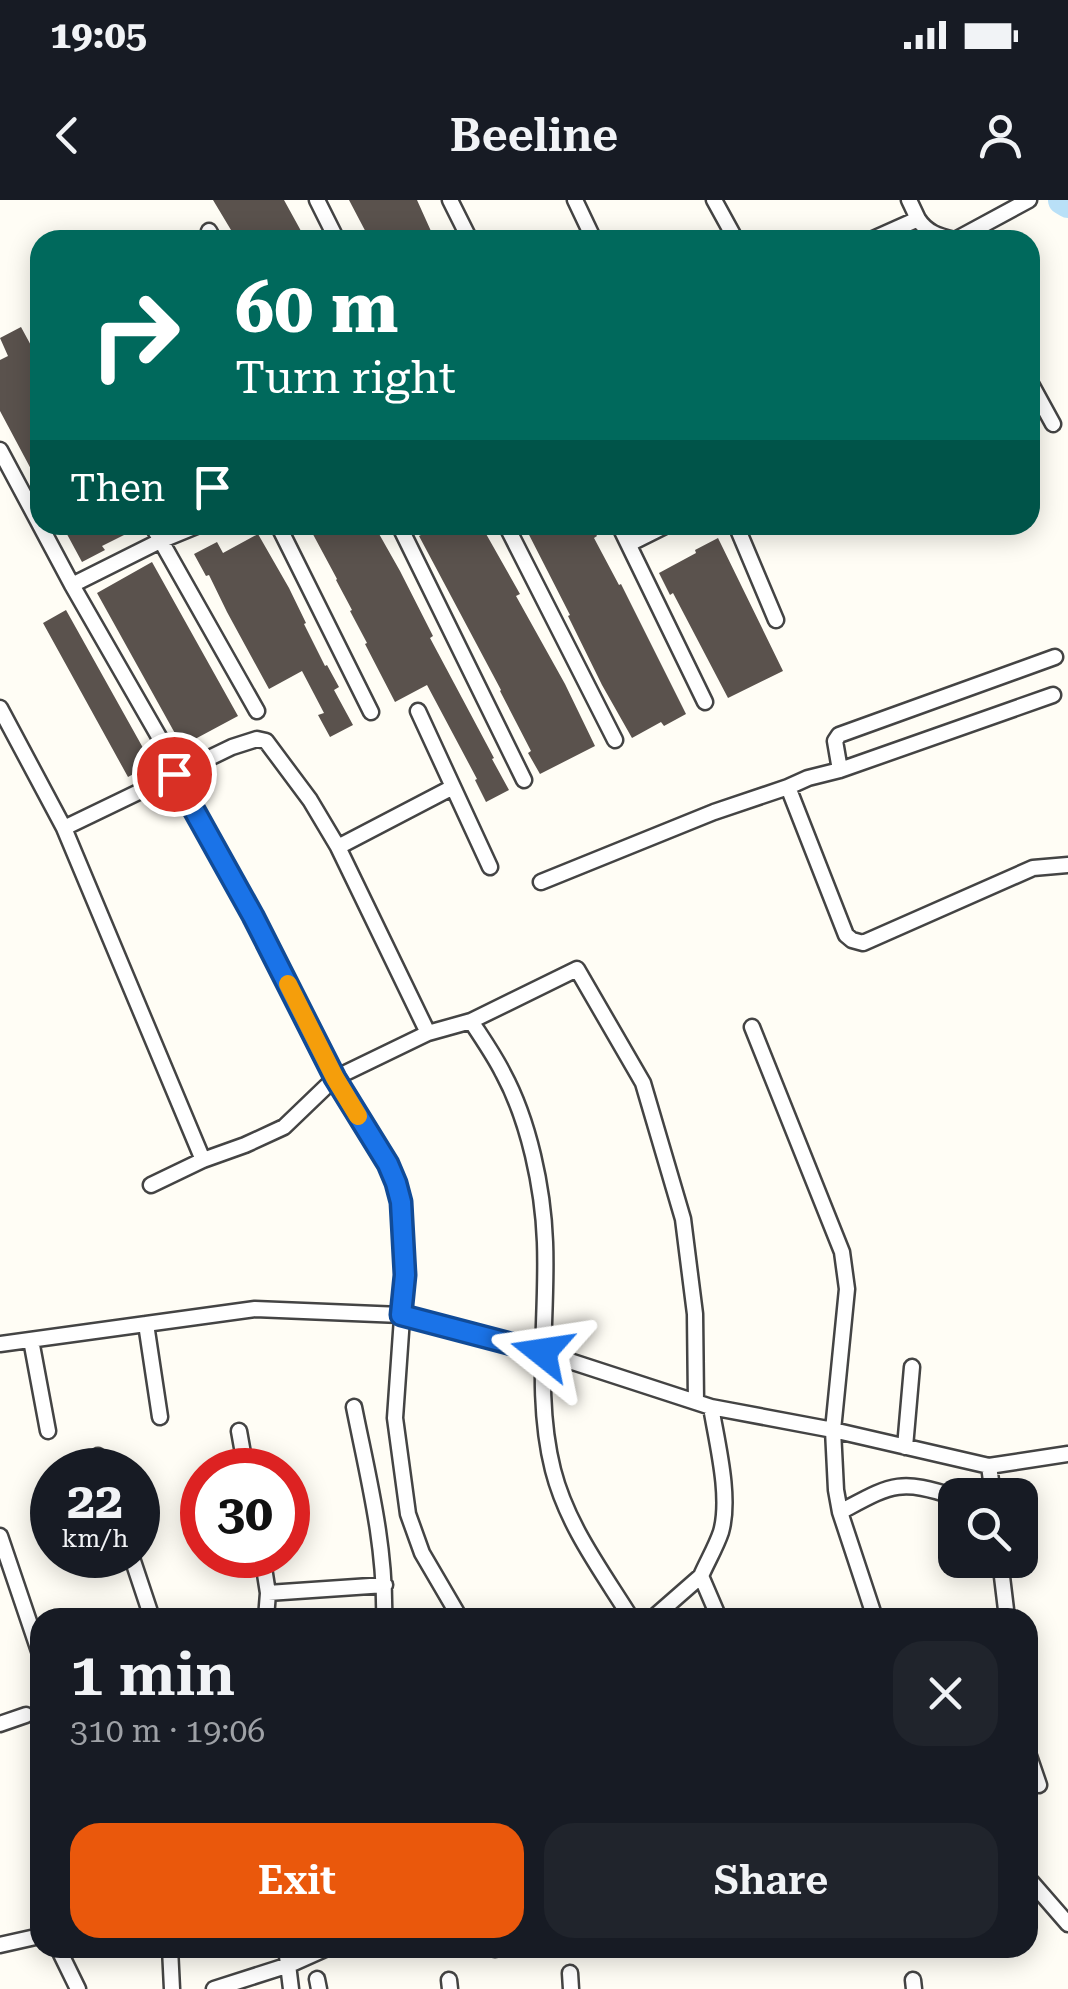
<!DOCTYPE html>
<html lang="en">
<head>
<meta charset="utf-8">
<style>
	body { margin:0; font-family:"Roboto Serif",serif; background:#20242c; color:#f1f3f6; height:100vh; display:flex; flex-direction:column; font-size:38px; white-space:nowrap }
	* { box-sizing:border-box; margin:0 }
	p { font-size:32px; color:#9ea1a6 }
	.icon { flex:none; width:55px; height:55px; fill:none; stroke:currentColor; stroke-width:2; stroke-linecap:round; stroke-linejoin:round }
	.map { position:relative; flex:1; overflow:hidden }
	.drawer { position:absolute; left:30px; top:1408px; width:1008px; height:350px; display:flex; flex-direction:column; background:#171b24; border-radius:30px; box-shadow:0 5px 25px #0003 }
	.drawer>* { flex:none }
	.banner { position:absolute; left:30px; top:30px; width:1010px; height:305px; border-radius:30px; box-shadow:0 5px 25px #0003; background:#00695c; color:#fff; overflow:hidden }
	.controls { position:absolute; left:938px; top:1278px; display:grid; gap:20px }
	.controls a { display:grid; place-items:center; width:100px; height:100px; border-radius:20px; background:#171b24; box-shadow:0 5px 25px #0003; font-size:50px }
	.speed { position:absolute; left:30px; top:1248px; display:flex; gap:20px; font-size:50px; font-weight:700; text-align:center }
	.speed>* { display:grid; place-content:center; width:130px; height:130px; border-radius:50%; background:#171b24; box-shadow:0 5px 25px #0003; line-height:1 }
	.speed small { font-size:25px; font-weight:400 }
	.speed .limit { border:15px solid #d22; background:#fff; color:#111 }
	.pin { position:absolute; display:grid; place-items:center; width:85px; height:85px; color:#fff; margin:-42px; border:5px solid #fff; border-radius:50%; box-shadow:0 2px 10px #0007 }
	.me { position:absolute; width:110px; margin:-55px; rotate:285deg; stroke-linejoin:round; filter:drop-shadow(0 0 8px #0008) }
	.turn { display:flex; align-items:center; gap:35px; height:210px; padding:0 40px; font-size:45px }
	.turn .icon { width:130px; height:130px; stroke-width:2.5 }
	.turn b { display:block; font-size:70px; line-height:85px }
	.then { display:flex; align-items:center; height:95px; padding:0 40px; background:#0003; gap:20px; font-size:38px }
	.round { display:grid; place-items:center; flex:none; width:105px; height:105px; border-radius:30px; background:#20242c }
	.headline { display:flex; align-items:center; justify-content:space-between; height:170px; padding:0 40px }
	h1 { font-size:60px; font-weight:600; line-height:75px }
	.action { display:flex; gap:20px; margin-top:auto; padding:20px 40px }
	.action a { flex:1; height:115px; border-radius:30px; background:#ea580c; color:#fff; font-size:40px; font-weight:600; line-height:115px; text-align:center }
	.action a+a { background:#20242c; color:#f1f3f6 }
	.status { display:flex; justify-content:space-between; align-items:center; height:70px; padding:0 50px; background:#171b24; direction:ltr }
	.status svg { height:28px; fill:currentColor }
	header { display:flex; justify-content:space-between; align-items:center; height:130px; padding:0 40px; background:#171b24; font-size:45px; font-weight:600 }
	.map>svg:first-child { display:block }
</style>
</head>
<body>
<div class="status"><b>19:05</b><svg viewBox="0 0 49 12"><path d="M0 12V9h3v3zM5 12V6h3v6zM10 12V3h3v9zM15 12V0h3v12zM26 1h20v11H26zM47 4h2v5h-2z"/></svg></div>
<header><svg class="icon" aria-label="back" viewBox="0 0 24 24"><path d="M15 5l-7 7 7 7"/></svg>Beeline<svg class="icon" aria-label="person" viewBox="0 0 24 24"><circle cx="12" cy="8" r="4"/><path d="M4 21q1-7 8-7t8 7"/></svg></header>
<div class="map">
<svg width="1068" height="1789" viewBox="0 0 1068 1789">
	<rect width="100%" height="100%" fill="#fffdf5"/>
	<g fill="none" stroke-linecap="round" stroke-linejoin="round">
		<path stroke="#b9e0f7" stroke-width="30" d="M 1063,0 L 1068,3"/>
	</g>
	<path fill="#5a524d" d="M 213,0 L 284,0 L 306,40 L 277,40 L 272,31 L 256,40 L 237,40 Z
		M 349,0 L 417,0 L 435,40 L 370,40 Z
		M 21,127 L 40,162 L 40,286 L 0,211 L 0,160 L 8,156 L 0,138 Z
		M 62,325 L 142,325 L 142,326 L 102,346 L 105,350 L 82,362 Z
		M 308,325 L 374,325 L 400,371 L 433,436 L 430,438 L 494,558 L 492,559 L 509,590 L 486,602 L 475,580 L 477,579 L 427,485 L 395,502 L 365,444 L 367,443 L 350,411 L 352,410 L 336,380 L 337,379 Z
		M 440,325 L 481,325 L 520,394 L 516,396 L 565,484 L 595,546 L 540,574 L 528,553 L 531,551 L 500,491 L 501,490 L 419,336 Z
		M 524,325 L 591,325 L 597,336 L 594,338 L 619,385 L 621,384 L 686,514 L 664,526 L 661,522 L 632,538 L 602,485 L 568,416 L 570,415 Z
		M 258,334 L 289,388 L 306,423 L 304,424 L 325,466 L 327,465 L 339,487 L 334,490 L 353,525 L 330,537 L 318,515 L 324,513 L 302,471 L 269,489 L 227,412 L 209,375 L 206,376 L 194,354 L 217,342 L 223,353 Z
		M 718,338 L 783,471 L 728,498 L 673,393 L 670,395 L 659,373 L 696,353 L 695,350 Z
		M 152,362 L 238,516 L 182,546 L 97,393 Z
		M 66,410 L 152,564 L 128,577 L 43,423 Z"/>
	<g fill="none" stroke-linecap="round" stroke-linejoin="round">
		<defs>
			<path id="street" d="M 317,0 L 337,40
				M 450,0 L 470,40
				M 575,0 L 594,40
				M 714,0 L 736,40
				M 909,0 L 918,19
				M 209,31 L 214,40
				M 871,40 L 918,19 C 927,33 939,36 954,40
				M 955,40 L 1029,0
				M 1030,182 L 1053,224
				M 0,250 L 72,385 L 170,556
				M 152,325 L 257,511
				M 278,325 L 371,512
				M 399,325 L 524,580
				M 506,325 L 615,540
				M 619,325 L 705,502
				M 736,325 L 776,420
				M 629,344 L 667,325
				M 72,385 L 160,341 L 199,325
				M 1053,495 L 840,570 L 808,578 L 788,587 L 846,735 L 852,740 L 863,743 L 1033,668 L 1068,665
				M 0,508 L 64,628 L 203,960
				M 418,511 L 490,667
				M 840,570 L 835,541 L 839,535 L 1055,457
				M 174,574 L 253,716 L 335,878 L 388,964 L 396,983 L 401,1002 L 405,1075 L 395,1218 L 408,1314 L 422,1353 L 460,1418
				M 64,628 L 232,547 L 257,539 L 266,541 L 310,600 L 338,647 L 428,833
				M 338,647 L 453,587
				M 541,682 L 714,612 L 788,587
				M 471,821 C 482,838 494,855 503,873 C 529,921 543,988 545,1042 C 548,1118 534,1195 553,1270 C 567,1325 601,1370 631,1418
				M 752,827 L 842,1052 L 847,1089 L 833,1230 L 836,1290 L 840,1312 L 875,1418
				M 151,985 L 203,960 L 245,945 L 284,927 L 335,878 L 428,833 L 471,821 L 577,769 L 643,883 L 683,1019 L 695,1114 L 696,1202
				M 146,1124 L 160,1217
				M 31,1140 L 48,1231
				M 0,1144 L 255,1109 L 401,1115 L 542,1152 L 711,1207 L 833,1230 L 989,1266 L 1068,1254
				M 354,1207 C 368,1277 386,1346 384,1418
				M 711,1207 C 717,1243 731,1297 721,1332 C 716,1347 707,1362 701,1376 L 719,1418
				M 239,1231 L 246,1270
				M 905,1247 L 912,1167
				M 98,1256 L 102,1270
				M 989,1266 L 993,1295
				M 840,1312 C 891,1285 898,1278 955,1297
				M 0,1336 L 40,1454
				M 131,1355 L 152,1418
				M 262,1355 L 268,1393 L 266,1418
				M 1000,1360 L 1007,1418
				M 268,1393 L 385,1385
				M 653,1418 L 701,1376
				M 0,1524 L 26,1515
				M 1028,1553 L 1039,1585
				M 1028,1678 L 1068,1724
				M 0,1745 L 40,1736
				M 58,1748 L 78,1789
				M 170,1748 L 172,1789
				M 286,1748 L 291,1789
				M 495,1748 L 495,1749
				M 570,1773 L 571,1789
				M 317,1779 L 319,1789
				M 449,1780 L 450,1789
				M 913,1780 L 914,1789
				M 214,1789 L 289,1765 L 327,1748"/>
		</defs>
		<use href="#street" stroke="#444" stroke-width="19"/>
		<use href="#street" stroke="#fff" stroke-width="14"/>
	</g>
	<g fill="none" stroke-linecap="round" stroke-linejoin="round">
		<defs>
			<path id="route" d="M 174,574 L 253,716 L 335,878 L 388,964 L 396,983 L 401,1002 L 405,1075 L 401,1115 L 542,1152"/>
		</defs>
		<use href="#route" stroke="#114b97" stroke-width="25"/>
		<use href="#route" stroke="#1a73e8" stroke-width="18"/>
		<path stroke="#f59e0b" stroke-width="18" d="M 288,784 L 335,878 L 358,916"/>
	</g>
</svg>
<div class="controls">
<a><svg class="icon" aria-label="search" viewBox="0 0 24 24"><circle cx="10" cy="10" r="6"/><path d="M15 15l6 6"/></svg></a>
</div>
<div class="speed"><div>22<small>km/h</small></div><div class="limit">30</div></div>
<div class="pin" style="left:174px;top:574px;background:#d93025"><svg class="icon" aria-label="arrive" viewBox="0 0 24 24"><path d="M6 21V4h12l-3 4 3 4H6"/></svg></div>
<svg class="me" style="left:542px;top:1152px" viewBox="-20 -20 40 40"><path d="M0-17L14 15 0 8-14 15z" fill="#1a73e8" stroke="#fff" stroke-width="4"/></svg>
<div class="banner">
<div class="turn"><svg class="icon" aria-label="right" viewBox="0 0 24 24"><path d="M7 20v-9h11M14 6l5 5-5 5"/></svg><div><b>60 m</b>Turn right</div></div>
<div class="then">Then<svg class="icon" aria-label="arrive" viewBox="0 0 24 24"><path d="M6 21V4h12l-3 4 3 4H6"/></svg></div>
</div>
<section class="drawer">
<div class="headline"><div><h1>1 min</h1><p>310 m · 19:06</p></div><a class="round"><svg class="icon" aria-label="close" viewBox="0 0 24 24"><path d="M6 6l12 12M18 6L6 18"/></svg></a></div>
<div class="action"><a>Exit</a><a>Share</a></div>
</section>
</div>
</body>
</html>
